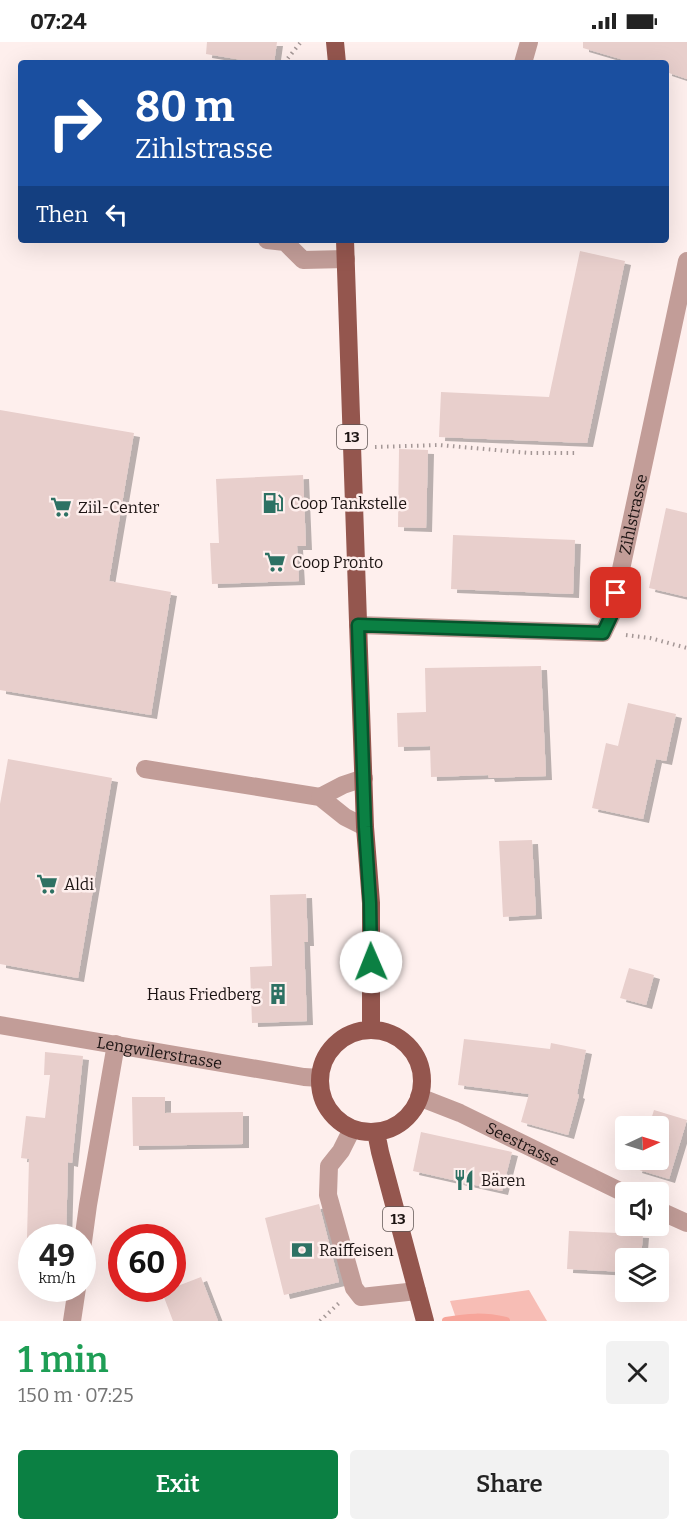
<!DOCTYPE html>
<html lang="en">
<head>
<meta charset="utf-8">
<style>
	body { margin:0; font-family:Bitter,serif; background:#f2f2f2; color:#222; height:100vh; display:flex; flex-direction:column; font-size:22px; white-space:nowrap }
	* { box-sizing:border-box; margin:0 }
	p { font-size:20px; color:#767676 }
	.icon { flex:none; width:33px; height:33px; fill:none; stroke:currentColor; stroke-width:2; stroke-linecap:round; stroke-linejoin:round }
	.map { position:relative; height:1279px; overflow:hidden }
	.side { display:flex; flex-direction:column; background:#fff; flex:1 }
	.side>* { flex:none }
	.banner { position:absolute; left:18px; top:18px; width:651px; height:183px; border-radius:6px; box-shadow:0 6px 24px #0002; background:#1a4fa0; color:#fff; overflow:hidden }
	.needle { width:39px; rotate:86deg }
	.buttons { position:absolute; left:615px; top:1074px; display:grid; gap:12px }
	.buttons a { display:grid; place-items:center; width:54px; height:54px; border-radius:6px; background:#fff; box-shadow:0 6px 24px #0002; font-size:30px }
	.speed { position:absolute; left:18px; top:1182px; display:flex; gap:12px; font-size:30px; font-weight:700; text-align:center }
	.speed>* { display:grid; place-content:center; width:78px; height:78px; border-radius:50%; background:#fff; box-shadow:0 6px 24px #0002; line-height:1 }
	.speed small { font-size:15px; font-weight:400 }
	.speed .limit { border:9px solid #d22; background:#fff; color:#111 }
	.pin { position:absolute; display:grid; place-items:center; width:51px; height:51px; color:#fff; margin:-26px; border-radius:12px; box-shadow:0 3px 9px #0006 }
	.me { position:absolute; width:66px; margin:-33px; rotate:359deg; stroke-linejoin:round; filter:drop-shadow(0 0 4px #0008) }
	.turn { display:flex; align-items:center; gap:21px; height:126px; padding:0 18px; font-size:27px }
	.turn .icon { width:78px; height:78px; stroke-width:2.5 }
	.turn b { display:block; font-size:42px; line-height:51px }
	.then { display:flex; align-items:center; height:57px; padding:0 18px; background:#0003; gap:12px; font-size:22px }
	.round { display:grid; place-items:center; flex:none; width:63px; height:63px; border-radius:6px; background:#f2f2f2 }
	.summary { display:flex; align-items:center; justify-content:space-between; height:102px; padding:0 18px }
	h1 { font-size:36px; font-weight:600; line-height:45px; color:#1e9e55 }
	.action { display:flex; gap:12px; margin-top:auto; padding:12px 18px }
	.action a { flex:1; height:69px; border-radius:6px; background:#0b8043; color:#fff; font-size:24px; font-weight:600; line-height:69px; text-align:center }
	.action a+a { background:#f2f2f2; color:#222 }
	.status { display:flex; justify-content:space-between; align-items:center; height:42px; padding:0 30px; background:#fff; direction:ltr }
	.status svg { height:16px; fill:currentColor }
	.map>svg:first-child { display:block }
</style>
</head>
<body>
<div class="status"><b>07:24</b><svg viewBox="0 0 49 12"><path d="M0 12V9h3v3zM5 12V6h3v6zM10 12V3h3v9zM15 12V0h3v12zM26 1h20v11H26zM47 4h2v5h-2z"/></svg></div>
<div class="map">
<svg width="687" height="1279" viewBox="0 0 687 1279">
	<defs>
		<filter id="shadow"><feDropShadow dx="6" dy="4" stdDeviation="0" flood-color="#0004"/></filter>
	</defs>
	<rect width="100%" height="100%" fill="#feefed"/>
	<path fill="#f7bdb5" d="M 529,1248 L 547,1279 L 457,1279 L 450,1259 Z"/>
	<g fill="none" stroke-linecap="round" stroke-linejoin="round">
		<path stroke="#f7a59a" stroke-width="8" d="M 446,1279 C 468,1275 484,1274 506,1279"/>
	</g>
	<path fill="#e8cfcc" filter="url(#shadow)" d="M 207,0 L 277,0 L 274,21 L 260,21 L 206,12 Z
		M 583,0 L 687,0 L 687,37 L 666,30 L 666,21 L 634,21 L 583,6 Z
		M 580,209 L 625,219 L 587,401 L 439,395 L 441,350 L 549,355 Z
		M 0,368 L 134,391 L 109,539 L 171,550 L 151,673 L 0,648 Z
		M 399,407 L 428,408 L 426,486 L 398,485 Z
		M 303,433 L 306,504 L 297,504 L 299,539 L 212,542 L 210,501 L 219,501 L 216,437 Z
		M 666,466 L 687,471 L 687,555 L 649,546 Z
		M 453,493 L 575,498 L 573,552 L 451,547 Z
		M 541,624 L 546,734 L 489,736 L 488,733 L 431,735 L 430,704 L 398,705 L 397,671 L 426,670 L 425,626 Z
		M 628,661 L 676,672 L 666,719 L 656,717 L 643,777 L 592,766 L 606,701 L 618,704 Z
		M 8,717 L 112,736 L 78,936 L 0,922 L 0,762 Z
		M 532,798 L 536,873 L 503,875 L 499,799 Z
		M 306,852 L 308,900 L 304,900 L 307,979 L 252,981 L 250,925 L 272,924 L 270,853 Z
		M 629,926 L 654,933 L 646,963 L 620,956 Z
		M 464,997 L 550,1007 L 551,1001 L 586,1008 L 577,1052 L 579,1053 L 568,1093 L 521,1080 L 529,1052 L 458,1043 Z
		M 45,1010 L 83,1014 L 72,1121 L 68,1120 L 66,1196 L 27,1196 L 29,1117 L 21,1116 L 26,1074 L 45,1076 L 50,1033 L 44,1033 Z
		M 132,1055 L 165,1055 L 165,1071 L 243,1070 L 243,1102 L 133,1104 Z
		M 654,1068 L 687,1078 L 669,1137 L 636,1127 L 639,1118 L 658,1118 L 658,1084 L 649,1084 Z
		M 421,1090 L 512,1110 L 502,1149 L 413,1129 Z
		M 319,1162 L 339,1240 L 284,1253 L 265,1176 Z
		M 569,1189 L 643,1192 L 641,1216 L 626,1216 L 626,1230 L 567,1227 Z
		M 201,1235 L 218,1279 L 173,1279 L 162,1250 Z"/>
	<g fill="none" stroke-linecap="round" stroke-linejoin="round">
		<path stroke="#a49796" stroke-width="4" stroke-dasharray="1.5 4.5" stroke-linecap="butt" d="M 284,21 L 301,0
			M 375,405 L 439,403 L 530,411 L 577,411
			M 626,593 L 650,596 L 687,606
			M 320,1279 L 339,1261"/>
		<g stroke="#c29d98" stroke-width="18">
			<path d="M 523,21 L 529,0"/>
			<path d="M 267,198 L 285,200 L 303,218 L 346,217"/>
			<path id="s1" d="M 358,583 L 603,591 L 611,574 L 687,219"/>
			<path d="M 145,727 L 320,755 L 345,775 L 365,785"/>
			<path d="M 320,755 L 343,743 L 364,736"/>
			<path id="s2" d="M 0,983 L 304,1035 L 320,1036"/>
			<path id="s3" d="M 419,1055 L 460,1071 L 626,1152"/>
			<path d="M 352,1087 L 341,1109 L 329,1124 L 328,1153 L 354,1246 L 361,1255 L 417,1249"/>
			<path d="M 658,1168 L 687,1181"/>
			<path d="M 82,1207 L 88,1163 L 116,1002"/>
			<path d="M 72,1279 L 77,1246"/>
		</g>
		<path stroke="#94564e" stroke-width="18" d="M 335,0 L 337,21
			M 345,198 L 365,785 L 371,861 L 371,988
			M320 1039a51 51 0 1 1 102 0a51 51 0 1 1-102 0Z
			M 376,1090 L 380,1110 L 425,1279"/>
	</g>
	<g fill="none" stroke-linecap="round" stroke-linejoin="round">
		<defs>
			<path id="route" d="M 371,920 L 370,861 L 365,785 L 358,583 L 603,591 L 611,574 L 616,551"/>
		</defs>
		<use href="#route" stroke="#07532c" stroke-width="15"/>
		<use href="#route" stroke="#0b8043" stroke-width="10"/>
	</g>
	<defs>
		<symbol id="fuel-bare" viewBox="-9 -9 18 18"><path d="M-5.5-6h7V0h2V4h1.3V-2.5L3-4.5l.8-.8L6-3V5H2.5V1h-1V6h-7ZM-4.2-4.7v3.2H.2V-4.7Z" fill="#2d7163" stroke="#feefed" stroke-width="2.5" paint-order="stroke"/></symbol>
		<symbol id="supermarket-bare" viewBox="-9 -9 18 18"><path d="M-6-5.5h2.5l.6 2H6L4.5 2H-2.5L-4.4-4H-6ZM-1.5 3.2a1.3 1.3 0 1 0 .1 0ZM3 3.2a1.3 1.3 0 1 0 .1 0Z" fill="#2d7163" stroke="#feefed" stroke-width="2.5" paint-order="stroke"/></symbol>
		<symbol id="building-bare" viewBox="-9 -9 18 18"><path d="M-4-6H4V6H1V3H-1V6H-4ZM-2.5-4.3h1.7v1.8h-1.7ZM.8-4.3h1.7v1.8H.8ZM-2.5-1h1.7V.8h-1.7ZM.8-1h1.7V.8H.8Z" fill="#2d7163" stroke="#feefed" stroke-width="2.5" paint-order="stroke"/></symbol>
		<symbol id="restaurant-bare" viewBox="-9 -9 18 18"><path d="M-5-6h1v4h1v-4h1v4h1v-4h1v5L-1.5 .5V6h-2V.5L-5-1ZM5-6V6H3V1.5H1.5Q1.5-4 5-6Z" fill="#2d7163" stroke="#feefed" stroke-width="2.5" paint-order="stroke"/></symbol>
		<symbol id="bank-bare" viewBox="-9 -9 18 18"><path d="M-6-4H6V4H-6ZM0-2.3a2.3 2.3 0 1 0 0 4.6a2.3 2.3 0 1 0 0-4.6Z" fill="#2d7163" stroke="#feefed" stroke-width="2.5" paint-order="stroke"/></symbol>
	</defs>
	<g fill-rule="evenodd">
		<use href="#fuel-bare" x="258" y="446" width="30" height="30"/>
		<use href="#supermarket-bare" x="46" y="450" width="30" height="30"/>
		<use href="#supermarket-bare" x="260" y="505" width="30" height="30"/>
		<use href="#supermarket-bare" x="32" y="827" width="30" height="30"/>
		<use href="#building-bare" x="263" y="937" width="30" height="30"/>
		<use href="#restaurant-bare" x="449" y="1123" width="30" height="30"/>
		<use href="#bank-bare" x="287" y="1193" width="30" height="30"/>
	</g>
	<g text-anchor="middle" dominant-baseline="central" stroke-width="5" stroke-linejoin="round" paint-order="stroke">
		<g fill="#feefed" stroke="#605654" stroke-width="1.5">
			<rect x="337" y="383" width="30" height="24" rx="4.5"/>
			<rect x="383" y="1165" width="30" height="24" rx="4.5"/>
		</g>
		<g font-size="15" font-weight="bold" fill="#1c1413">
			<text x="352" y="395">13</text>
			<text x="398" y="1177">13</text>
		</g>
		<g font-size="16" fill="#1c1413" stroke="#feefed" text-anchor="start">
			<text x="290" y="461">Coop Tankstelle</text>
			<text x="78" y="465">Ziil-Center</text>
			<text x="292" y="520">Coop Pronto</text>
			<text x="64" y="842">Aldi</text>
			<text x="261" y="952" text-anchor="end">Haus Friedberg</text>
			<text x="481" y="1138">Bären</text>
			<text x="319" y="1208">Raiffeisen</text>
		</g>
		<g font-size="16" fill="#1c1413" stroke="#feefed">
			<text stroke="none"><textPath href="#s1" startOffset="368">Zihlstrasse</textPath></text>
			<text stroke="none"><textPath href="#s2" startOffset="162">Lengwilerstrasse</textPath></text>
			<text stroke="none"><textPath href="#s3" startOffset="114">Seestrasse</textPath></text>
		</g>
	</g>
</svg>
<div class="buttons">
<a><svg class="needle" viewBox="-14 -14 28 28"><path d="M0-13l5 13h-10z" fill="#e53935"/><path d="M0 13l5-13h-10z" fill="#767676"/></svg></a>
<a><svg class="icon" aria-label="sound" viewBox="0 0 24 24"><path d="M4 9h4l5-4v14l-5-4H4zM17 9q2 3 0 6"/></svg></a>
<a><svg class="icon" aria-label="layers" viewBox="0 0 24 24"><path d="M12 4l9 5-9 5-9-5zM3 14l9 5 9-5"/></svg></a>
</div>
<div class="speed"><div>49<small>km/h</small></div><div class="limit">60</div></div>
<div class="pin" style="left:616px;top:551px;background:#d93025"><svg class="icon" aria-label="arrive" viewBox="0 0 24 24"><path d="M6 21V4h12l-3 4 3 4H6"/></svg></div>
<svg class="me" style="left:371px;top:920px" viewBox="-20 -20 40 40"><circle r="19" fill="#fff"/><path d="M0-13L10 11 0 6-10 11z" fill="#0b8043"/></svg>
<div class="banner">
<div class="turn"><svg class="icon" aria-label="right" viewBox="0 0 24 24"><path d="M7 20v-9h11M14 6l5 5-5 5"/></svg><div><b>80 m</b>Zihlstrasse</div></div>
<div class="then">Then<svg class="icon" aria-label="left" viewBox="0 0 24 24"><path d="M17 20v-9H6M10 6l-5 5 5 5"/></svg></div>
</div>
</div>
<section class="side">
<div class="summary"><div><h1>1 min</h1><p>150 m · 07:25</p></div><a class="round"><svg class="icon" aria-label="close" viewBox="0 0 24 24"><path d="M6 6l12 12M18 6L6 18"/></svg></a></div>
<div class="action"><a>Exit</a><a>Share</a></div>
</section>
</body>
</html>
